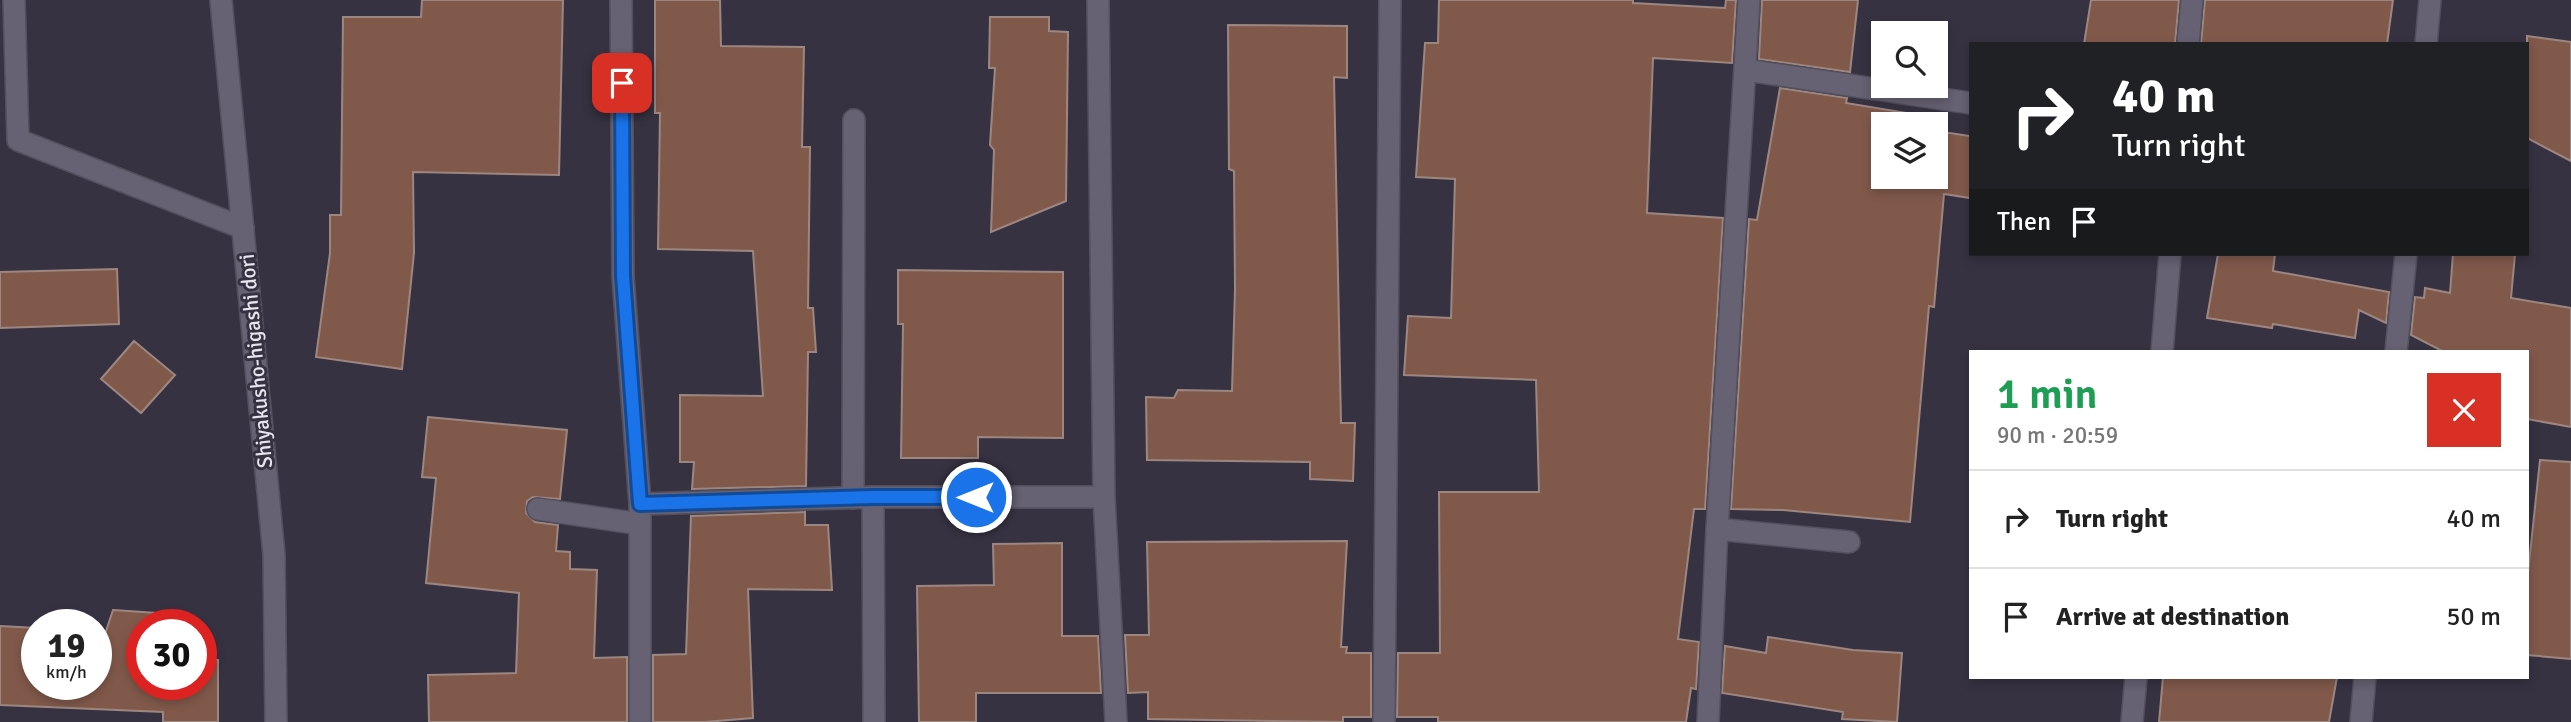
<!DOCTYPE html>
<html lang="en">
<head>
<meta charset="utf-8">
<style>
	body { margin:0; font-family:Signika,sans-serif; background:#f6f6f6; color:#222; height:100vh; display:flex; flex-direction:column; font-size:26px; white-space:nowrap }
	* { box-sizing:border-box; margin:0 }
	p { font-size:23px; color:#767676 }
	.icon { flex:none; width:38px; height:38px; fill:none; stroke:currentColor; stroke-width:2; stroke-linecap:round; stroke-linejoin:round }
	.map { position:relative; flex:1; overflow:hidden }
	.side { position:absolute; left:1969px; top:350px; width:560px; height:329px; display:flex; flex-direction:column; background:#fff; border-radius:0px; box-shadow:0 4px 10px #0003 }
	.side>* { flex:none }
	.top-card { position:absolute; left:1969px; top:42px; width:560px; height:214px; border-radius:0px; box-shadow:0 4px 10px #0003; background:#202124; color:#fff; overflow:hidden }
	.fabs { position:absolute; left:1871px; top:21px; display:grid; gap:14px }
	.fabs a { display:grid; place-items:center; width:77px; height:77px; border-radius:0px; background:#fff; box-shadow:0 4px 10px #0003; font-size:35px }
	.speed { position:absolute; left:21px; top:609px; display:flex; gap:14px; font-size:35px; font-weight:700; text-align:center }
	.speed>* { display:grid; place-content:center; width:91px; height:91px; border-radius:50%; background:#fff; box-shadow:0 4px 10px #0003; line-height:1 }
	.speed small { font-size:18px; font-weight:400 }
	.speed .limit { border:10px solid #d22; background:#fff; color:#111 }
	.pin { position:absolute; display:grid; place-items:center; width:60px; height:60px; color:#fff; margin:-30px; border-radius:14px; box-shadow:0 4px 10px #0006 }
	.me { position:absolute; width:77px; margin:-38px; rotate:270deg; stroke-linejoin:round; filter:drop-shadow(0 0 5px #0008) }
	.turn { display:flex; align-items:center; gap:24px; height:147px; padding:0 28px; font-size:32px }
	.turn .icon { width:91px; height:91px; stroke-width:2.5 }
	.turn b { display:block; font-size:49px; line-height:60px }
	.then { display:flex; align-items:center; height:66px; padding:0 28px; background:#0003; gap:14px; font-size:26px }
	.round { display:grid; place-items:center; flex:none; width:74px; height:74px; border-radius:0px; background:#f6f6f6 }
	.summary { display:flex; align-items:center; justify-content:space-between; height:119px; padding:0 28px }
	h1 { font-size:42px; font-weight:600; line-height:52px; color:#1e9e55 }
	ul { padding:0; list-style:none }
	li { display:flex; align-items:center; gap:21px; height:98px; padding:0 28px; border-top:2px solid #e0e0e0 }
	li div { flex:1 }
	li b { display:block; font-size:26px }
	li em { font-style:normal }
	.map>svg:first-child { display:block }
</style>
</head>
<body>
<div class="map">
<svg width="2571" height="722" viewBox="0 0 2571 722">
	<rect width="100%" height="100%" fill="#373242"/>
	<path fill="#80594b" stroke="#9c8780" stroke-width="2" d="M 422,0 L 563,0 L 559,175 L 413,172 L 414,253 L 402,369 L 316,357 L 330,253 L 330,215 L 341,215 L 343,17 L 421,17 Z
		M 655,0 L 720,0 L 721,46 L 804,47 L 802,147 L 810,147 L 808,308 L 813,308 L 816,352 L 808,352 L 806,486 L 692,489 L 694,462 L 680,462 L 680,395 L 763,396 L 753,251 L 658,249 L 660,113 L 655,113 Z
		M 1439,0 L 1633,0 L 1633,3 L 1725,8 L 1726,0 L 1736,0 L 1732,63 L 1653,58 L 1647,213 L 1723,218 L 1705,509 L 1694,509 L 1678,639 L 1699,642 L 1696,689 L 1691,688 L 1686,722 L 1438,722 L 1438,717 L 1397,717 L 1398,653 L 1440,653 L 1439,492 L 1539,492 L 1536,380 L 1404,375 L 1408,316 L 1451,318 L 1455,179 L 1416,177 L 1425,43 L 1438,43 Z
		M 1762,0 L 1858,0 L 1850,72 L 1759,59 Z
		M 2091,0 L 2179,0 L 2175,44 L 2084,44 Z
		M 2205,0 L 2393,0 L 2387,44 L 2201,44 Z
		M 990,17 L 1049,17 L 1049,31 L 1068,32 L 1066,201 L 991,232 L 994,150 L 990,145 L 995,68 L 989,68 Z
		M 1228,25 L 1347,26 L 1347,78 L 1334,77 L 1341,423 L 1355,423 L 1353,481 L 1310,479 L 1310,462 L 1147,460 L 1146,397 L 1174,398 L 1178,390 L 1232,391 L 1235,289 L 1234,171 L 1229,169 Z
		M 2527,36 L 2571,42 L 2571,161 L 2527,138 Z
		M 1780,88 L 1847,98 L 1846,103 L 1937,118 L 1936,130 L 1936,124 L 1883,124 L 1883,177 L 1936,177 L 1936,131 L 1970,136 L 1970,198 L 1944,194 L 1934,307 L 1929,306 L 1910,522 L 1783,510 L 1731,509 L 1749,219 L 1757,220 Z
		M 2218,254 L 2275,254 L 2273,271 L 2389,292 L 2386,323 L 2359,310 L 2355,338 L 2273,324 L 2272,328 L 2207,318 Z
		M 2453,254 L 2515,254 L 2511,298 L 2571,308 L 2571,427 L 2527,419 L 2527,352 L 2444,352 L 2411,335 L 2415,297 L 2424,298 L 2425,288 L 2450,293 Z
		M 117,269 L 119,324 L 0,328 L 0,272 Z
		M 898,270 L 1063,272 L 1063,438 L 978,437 L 978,458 L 901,458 L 903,324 L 898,324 Z
		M 134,341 L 175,375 L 141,413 L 101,379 Z
		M 428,417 L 567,430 L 560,499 L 533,497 L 527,501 L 526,513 L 535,522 L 558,525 L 556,551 L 570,552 L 570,569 L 597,570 L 594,658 L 627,657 L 627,722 L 429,722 L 428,675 L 516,673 L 519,593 L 426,583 L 436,478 L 422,477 Z
		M 2540,460 L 2571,462 L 2571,659 L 2527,655 L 2527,582 Z
		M 805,512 L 805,525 L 828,525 L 832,590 L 748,589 L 753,718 L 705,722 L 653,722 L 653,655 L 686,654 L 691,516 Z
		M 1347,541 L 1341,647 L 1347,647 L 1346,653 L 1371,653 L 1371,717 L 1343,717 L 1343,722 L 1148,719 L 1148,692 L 1128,693 L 1125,635 L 1149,635 L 1147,542 Z
		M 1062,543 L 1062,636 L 1098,636 L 1101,693 L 976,693 L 976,722 L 919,722 L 917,586 L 994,585 L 993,544 Z
		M 113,610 L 157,613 L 157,625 L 142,625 L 142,684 L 201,684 L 201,660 L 218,660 L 218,722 L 163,722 L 163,712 L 0,705 L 0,626 L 37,628 L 37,684 L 96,684 L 96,631 L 106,631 Z
		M 1768,637 L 1853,650 L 1902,653 L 1897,722 L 1842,719 L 1843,712 L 1722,693 L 1725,646 L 1766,653 Z
		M 2163,677 L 2337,677 L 2329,722 L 2159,722 Z"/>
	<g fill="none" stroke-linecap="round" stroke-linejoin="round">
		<defs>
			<path id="lane" d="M 14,0 L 18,140 L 243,228
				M 853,498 L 854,120
				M 538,509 L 640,524
				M 1717,529 L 1849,542"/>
			<path id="street" d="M 621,0 L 623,276 L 640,504 L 640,722
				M 1098,0 L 1104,497 L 1116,722
				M 2188,44 L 2192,0
				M 2426,44 L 2430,0
				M 1746,70 L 1970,103
				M 2162,352 L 2170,254
				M 2396,352 L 2406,254
				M 873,497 L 874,722
				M 640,504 L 873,497 L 1104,497
				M 1384,722 L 1390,0
				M 1708,722 L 1717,529 L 1749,0
				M 2132,722 L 2136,677
				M 2361,722 L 2365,677"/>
			<path id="secondary" d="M 221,0 L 274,555 L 276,722"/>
		</defs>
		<use href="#lane" stroke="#534f5c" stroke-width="24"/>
		<use href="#street" stroke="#534f5c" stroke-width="24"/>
		<use href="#secondary" stroke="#534f5c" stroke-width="24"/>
		<use href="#lane" stroke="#666173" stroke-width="21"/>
		<use href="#street" stroke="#666173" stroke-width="21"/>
		<use href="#secondary" stroke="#666173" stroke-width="21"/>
	</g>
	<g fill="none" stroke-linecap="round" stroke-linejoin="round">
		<defs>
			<path id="route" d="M 622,83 L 623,276 L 640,504 L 873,497 L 976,497"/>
		</defs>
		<use href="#route" stroke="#114b97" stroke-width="18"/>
		<use href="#route" stroke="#1a73e8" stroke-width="12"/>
	</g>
	<g text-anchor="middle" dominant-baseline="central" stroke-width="6" stroke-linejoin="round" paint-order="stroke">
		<g font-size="21" fill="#e8e5ef" stroke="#373242">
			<text transform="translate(256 361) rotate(-95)">Shiyakusho-higashi dori</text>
		</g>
	</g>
</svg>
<div class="fabs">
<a><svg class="icon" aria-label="search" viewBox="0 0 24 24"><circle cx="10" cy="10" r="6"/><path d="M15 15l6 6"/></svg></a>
<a><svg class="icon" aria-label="layers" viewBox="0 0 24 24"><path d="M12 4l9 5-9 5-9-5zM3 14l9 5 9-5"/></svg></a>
</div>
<div class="speed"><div>19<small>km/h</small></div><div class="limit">30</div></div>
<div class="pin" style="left:622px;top:83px;background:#d93025"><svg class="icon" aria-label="arrive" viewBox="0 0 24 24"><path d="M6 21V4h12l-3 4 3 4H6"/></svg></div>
<svg class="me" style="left:976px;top:497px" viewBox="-20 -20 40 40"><circle r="17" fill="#1a73e8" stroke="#fff" stroke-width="3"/><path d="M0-11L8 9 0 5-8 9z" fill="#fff"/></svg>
<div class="top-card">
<div class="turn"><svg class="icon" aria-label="right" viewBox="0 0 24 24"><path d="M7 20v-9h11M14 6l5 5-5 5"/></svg><div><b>40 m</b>Turn right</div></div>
<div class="then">Then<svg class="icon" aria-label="arrive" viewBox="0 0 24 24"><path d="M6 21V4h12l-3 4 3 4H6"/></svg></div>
</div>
<section class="side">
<div class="summary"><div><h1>1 min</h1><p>90 m · 20:59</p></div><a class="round" style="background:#d93025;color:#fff"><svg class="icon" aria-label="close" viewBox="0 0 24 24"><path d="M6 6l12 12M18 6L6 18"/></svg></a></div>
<ul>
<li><svg class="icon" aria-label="right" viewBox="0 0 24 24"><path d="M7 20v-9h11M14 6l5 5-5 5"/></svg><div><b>Turn right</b></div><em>40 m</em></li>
<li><svg class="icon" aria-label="arrive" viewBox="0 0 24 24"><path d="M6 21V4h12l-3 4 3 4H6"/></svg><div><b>Arrive at destination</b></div><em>50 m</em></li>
</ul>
</section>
</div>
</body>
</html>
